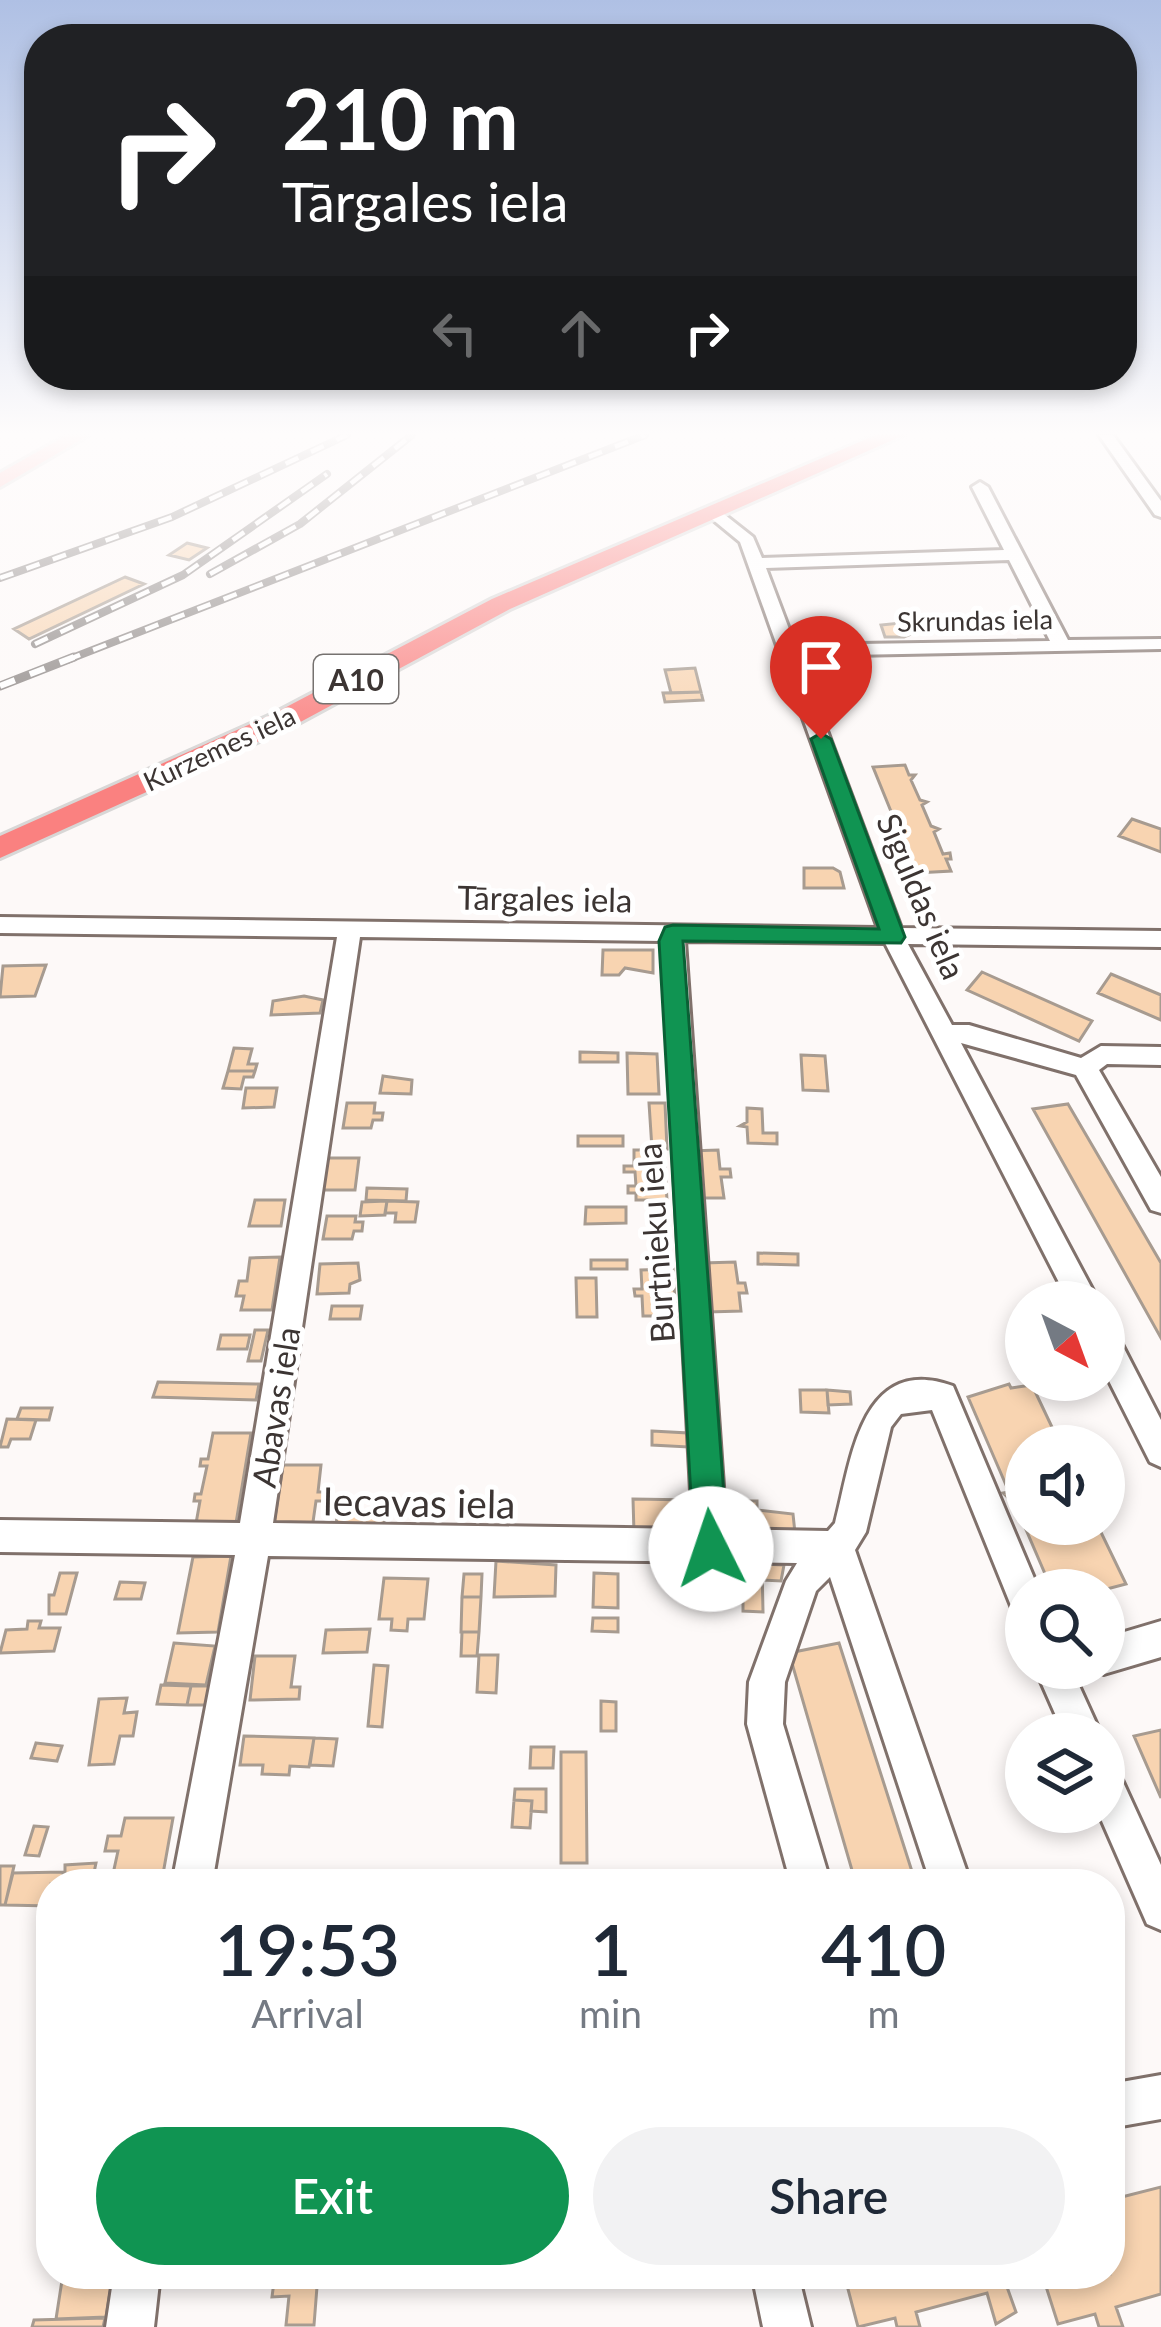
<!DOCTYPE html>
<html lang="en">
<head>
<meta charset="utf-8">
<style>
	body { margin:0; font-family:Lato,sans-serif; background:#f2f2f3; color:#1f2937; height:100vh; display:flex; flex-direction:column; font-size:45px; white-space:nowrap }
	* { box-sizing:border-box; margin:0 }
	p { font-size:39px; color:#747a83 }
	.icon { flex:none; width:66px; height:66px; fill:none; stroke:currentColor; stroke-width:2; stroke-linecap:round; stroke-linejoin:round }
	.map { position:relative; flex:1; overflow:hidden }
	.details { position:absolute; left:36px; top:1869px; width:1089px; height:420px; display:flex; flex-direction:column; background:#fff; border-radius:48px; box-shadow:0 6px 18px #0003 }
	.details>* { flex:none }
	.banner { position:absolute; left:24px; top:24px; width:1113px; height:366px; border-radius:48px; box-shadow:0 6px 18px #0003; background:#202124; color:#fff; overflow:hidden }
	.needle { width:78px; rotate:139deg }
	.tools { position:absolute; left:1005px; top:1281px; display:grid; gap:24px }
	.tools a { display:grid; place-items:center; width:120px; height:120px; border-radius:50%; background:#fff; box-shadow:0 6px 18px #0003; font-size:60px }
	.pin { position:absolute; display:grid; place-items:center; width:102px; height:102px; color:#fff; margin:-123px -51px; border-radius:50% 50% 50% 0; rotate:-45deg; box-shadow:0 0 12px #0007 }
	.pin .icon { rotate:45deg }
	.me { position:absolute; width:132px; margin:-66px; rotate:356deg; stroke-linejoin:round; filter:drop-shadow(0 0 9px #0008) }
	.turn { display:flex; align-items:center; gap:42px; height:252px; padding:0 60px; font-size:54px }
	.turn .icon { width:156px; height:156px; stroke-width:2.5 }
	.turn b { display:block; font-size:84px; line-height:102px }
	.lanes { display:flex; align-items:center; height:114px; padding:0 60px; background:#0003; justify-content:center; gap:60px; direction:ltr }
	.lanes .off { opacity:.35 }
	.eta { display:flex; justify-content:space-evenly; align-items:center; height:204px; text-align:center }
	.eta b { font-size:72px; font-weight:600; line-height:84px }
	.primary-button { display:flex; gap:24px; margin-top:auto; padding:24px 60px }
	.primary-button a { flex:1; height:138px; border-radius:72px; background:#109452; color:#fff; font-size:48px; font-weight:600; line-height:138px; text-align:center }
	.primary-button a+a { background:#f2f2f3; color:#1f2937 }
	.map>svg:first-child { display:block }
</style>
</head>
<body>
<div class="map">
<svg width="1161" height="2327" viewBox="0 0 1161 2327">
	<rect width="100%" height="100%" fill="#fdf9f8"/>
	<path fill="#f8d4b1" stroke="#a79b90" stroke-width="3" d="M 187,543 L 207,548 L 189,560 L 169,555 Z
		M 125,577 L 144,584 L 29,639 L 14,629 Z
		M 910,622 L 914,633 L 904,637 L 885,637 L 881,625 Z
		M 695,668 L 701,692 L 671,693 L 665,670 Z
		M 701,692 L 703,700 L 665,702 L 663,693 Z
		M 905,765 L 909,775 L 915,775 L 911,780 L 920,800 L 927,802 L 922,805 L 931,826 L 939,829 L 934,832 L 943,854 L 950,853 L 951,859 L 946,859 L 951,871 L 916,873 L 873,767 Z
		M 1132,819 L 1161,829 L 1161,852 L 1119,836 Z
		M 804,868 L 833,868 L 840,872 L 844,888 L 804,888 Z
		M 603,950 L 653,950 L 653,973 L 625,968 L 619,975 L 602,975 Z
		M 46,965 L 35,996 L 0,997 L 3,966 Z
		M 982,972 L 1092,1021 L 1079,1041 L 967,990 Z
		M 1111,974 L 1161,995 L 1161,1020 L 1098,993 Z
		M 304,996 L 323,1000 L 320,1013 L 271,1015 L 273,1001 Z
		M 234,1048 L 252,1049 L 248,1064 L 257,1064 L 255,1071 L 228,1071 Z
		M 580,1052 L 618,1053 L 618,1062 L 580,1062 Z
		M 627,1053 L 657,1054 L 659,1094 L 628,1094 Z
		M 801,1055 L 825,1056 L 828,1091 L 803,1090 Z
		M 228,1071 L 255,1071 L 253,1077 L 244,1077 L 241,1089 L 223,1088 Z
		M 383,1076 L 412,1080 L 411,1094 L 380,1093 Z
		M 246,1088 L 277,1088 L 274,1107 L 243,1108 Z
		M 347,1103 L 375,1103 L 374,1113 L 383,1113 L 382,1120 L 373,1120 L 371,1128 L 343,1128 Z
		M 649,1103 L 665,1103 L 667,1149 L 652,1149 Z
		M 1068,1104 L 1161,1263 L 1161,1338 L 1033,1109 Z
		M 747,1108 L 762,1109 L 763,1133 L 777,1133 L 777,1144 L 748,1143 L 747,1127 L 740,1126 L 747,1122 Z
		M 578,1136 L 623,1136 L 623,1146 L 578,1146 Z
		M 634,1150 L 664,1150 L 667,1200 L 636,1200 L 636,1193 L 628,1193 L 628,1186 L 636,1186 L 635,1172 L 624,1172 L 624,1166 L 634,1166 Z
		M 718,1150 L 720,1169 L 730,1169 L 731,1177 L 721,1177 L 724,1198 L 695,1198 L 690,1151 Z
		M 327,1158 L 359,1158 L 355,1190 L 323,1190 Z
		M 367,1188 L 407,1189 L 406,1201 L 366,1200 Z
		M 255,1200 L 285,1200 L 281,1226 L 249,1226 Z
		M 387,1201 L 418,1202 L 415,1222 L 395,1222 L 396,1213 L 385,1213 Z
		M 387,1201 L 385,1215 L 360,1216 L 362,1202 Z
		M 586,1207 L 626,1207 L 626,1223 L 585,1224 Z
		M 327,1216 L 356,1216 L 355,1222 L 363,1222 L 362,1231 L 354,1231 L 352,1239 L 323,1239 Z
		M 758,1253 L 798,1254 L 798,1265 L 758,1264 Z
		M 280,1257 L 272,1310 L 241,1310 L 244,1296 L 236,1296 L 239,1281 L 247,1281 L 250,1258 Z
		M 591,1260 L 627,1260 L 627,1269 L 591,1269 Z
		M 735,1262 L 738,1283 L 745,1283 L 747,1293 L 739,1293 L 741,1311 L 708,1312 L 703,1263 Z
		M 358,1263 L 360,1280 L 350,1284 L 349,1293 L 317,1294 L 320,1264 Z
		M 673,1269 L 676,1316 L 643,1316 L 642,1296 L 635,1296 L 634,1289 L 642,1289 L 641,1270 Z
		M 576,1278 L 596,1278 L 597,1317 L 577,1317 Z
		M 332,1306 L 362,1306 L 360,1319 L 330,1319 Z
		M 255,1330 L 268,1330 L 261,1361 L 248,1361 Z
		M 221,1335 L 250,1335 L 247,1349 L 218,1349 Z
		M 158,1382 L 259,1384 L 256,1400 L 153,1397 Z
		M 1009,1384 L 1011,1388 L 1032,1385 L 1061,1446 L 1026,1446 L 1026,1524 L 1097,1524 L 1126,1584 L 1103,1590 L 1052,1590 L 1015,1504 L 1003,1493 L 1009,1492 L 968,1397 Z
		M 800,1390 L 827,1390 L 829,1413 L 801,1412 Z
		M 827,1390 L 850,1392 L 851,1404 L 828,1405 Z
		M 21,1408 L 52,1408 L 49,1420 L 17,1419 Z
		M 7,1419 L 36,1420 L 30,1439 L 11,1439 L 8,1447 L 0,1447 Z
		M 652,1431 L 688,1433 L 688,1447 L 652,1445 Z
		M 213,1433 L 251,1433 L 235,1529 L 195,1529 L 200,1501 L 194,1501 L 195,1494 L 201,1494 L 207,1466 L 200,1466 L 201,1459 L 208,1459 Z
		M 283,1465 L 321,1465 L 318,1492 L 326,1492 L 324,1501 L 316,1501 L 312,1529 L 273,1530 Z
		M 633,1499 L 692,1500 L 694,1534 L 634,1533 Z
		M 739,1501 L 757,1501 L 757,1510 L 793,1514 L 795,1533 L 725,1535 L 723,1510 L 740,1510 Z
		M 337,1515 L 385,1516 L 383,1529 L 336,1528 Z
		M 231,1556 L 218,1632 L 178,1633 L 193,1557 Z
		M 496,1561 L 556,1565 L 555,1596 L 494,1597 Z
		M 689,1562 L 706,1563 L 705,1597 L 688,1597 Z
		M 721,1563 L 762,1564 L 763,1612 L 743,1611 L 743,1601 L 723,1600 Z
		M 762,1564 L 784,1565 L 781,1581 L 762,1580 Z
		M 60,1573 L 77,1573 L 66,1614 L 49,1614 L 49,1595 L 54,1595 Z
		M 594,1573 L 618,1574 L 618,1608 L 593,1607 Z
		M 464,1574 L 482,1574 L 481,1597 L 462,1597 Z
		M 384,1578 L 428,1579 L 424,1619 L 408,1619 L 407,1631 L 391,1630 L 392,1619 L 379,1619 Z
		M 120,1582 L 145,1583 L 141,1599 L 115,1599 Z
		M 462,1597 L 481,1597 L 479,1632 L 461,1632 Z
		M 593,1618 L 618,1618 L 618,1632 L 592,1631 Z
		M 28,1621 L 41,1621 L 39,1628 L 60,1628 L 54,1651 L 0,1653 L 6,1630 L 27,1629 Z
		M 370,1629 L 367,1652 L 323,1653 L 326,1630 Z
		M 462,1632 L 479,1632 L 477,1656 L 461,1656 Z
		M 174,1643 L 215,1646 L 206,1685 L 165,1683 Z
		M 839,1643 L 916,1884 L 856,1884 L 789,1653 Z
		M 479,1655 L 498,1655 L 496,1693 L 477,1692 Z
		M 255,1656 L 295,1656 L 291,1687 L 300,1687 L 299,1699 L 250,1700 Z
		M 374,1665 L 388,1666 L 382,1727 L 368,1726 Z
		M 161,1685 L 191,1686 L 187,1705 L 157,1704 Z
		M 191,1686 L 210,1686 L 207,1705 L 187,1705 Z
		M 127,1698 L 124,1713 L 137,1712 L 133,1736 L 120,1736 L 114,1764 L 89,1765 L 99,1699 Z
		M 601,1701 L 616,1702 L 616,1731 L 601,1731 Z
		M 1161,1730 L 1161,1798 L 1134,1736 Z
		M 244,1736 L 314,1738 L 309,1767 L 290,1766 L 289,1775 L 262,1774 L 263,1765 L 240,1765 Z
		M 314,1738 L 337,1739 L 333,1766 L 310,1765 Z
		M 36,1743 L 62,1746 L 57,1761 L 31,1758 Z
		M 531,1747 L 554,1747 L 553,1768 L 530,1768 Z
		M 561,1752 L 586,1752 L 587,1863 L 561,1863 Z
		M 515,1789 L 546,1789 L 546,1812 L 531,1811 L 532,1801 L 514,1800 Z
		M 514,1800 L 532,1801 L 530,1828 L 512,1827 Z
		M 125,1818 L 173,1818 L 163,1874 L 113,1874 L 118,1851 L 105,1851 L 108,1836 L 121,1836 Z
		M 34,1826 L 48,1827 L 39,1856 L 25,1855 Z
		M 96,1863 L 92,1882 L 65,1882 L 65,1865 Z
		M 0,1866 L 14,1866 L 5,1905 L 0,1905 Z
		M 63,1872 L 64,1884 L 51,1884 L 51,1906 L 5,1905 L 13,1873 Z
		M 1161,2187 L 1161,2294 L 1116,2307 L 1123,2327 L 1099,2327 L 1095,2314 L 1058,2324 L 1043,2277 L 1007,2287 L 1016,2312 L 996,2324 L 987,2293 L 916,2312 L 920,2327 L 897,2327 L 895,2318 L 858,2327 L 844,2274 L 1110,2274 L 1110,2200 Z
		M 63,2274 L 113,2274 L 106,2317 L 56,2319 Z
		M 275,2274 L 318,2274 L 314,2325 L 286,2325 L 289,2296 L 272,2297 Z
		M 105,2318 L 103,2327 L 32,2327 L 34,2320 Z"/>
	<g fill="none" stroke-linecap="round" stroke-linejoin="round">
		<defs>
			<path id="minor" d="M 1099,435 L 1113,435 L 1161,501 L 1161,517 L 1155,515 Z
				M 980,482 L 988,487 L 1068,640 L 1161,639 L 1161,649 L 799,656 L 901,928 L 1161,931 L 1161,947 L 908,944 L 952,1025 L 969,1025 L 1081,1058 L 1101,1046 L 1161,1047 L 1161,1065 L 1107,1064 L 1099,1070 L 1161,1177 L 1161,1213 L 1151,1210 L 1076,1075 L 961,1043 L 1099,1302 L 1069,1302 L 885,943 L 685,941 L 726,1529 L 828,1531 L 835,1523 C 851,1463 860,1352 953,1386 L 1039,1590 L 1026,1590 L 1026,1618 L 1014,1613 L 932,1410 L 901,1414 L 891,1427 L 866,1532 L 855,1550 L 971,1884 L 931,1884 L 830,1577 L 816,1591 L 785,1682 L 783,1724 L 831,1884 L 791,1884 L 747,1724 L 749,1682 L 786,1581 L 797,1563 L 268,1556 L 212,1884 L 172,1884 L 235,1555 L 0,1552 L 0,1520 L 240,1523 L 337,937 L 0,933 L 0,917 L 878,928 L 740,542 L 706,514 L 720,511 L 753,537 L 762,558 L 1004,550 L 972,487 ZM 1009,560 L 1050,641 L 795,645 L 766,568 ZM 360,937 L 662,941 L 693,1529 L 273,1523 Z
				M 1104,1327 L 1115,1331 L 1161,1420 L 1161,1467 L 1150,1462 L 1104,1371 Z
				M 1161,1621 L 1161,1657 L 1104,1674 L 1091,1669 L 1104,1668 L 1104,1638 Z
				M 1035,1668 L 1071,1668 L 1101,1734 L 1064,1734 Z
				M 1104,1763 L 1117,1769 L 1161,1865 L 1161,1930 L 1147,1924 L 1098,1812 L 1104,1812 Z
				M 1161,2075 L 1161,2119 L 1110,2128 L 1110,2084 Z
				M 114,2274 L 160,2274 L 154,2327 L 106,2327 Z
				M 752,2274 L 798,2274 L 811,2327 L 763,2327 Z"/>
			<path id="major" d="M 67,435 L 89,435 L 0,487 L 0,473 Z"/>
			<path id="highway" d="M 876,435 L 904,435 L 510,609 L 293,726 L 0,858 L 0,836 L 273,714 L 492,599 Z"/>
		</defs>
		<use href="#minor" stroke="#80716b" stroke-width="6"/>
		<use href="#major" stroke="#d8d7d6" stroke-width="6"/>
		<use href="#highway" stroke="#d8d7d6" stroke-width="6"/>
		<use href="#minor" fill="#fff" fill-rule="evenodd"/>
		<use href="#major" fill="#fcb3b3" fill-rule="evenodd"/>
		<use href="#highway" fill="#fa8180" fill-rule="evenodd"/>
		<defs>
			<path id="rail-far1" d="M 210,574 L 300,524 L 412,435
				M 0,578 L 172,517 L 347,435
				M 35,644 L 183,575 L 327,474
				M 67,660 L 645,435"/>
			<path id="rail" d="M 0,686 L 74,657"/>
		</defs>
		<use href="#rail-far1" stroke="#8e8886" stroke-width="8"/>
		<use href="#rail" stroke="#8e8886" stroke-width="9"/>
		<use href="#rail-far1" stroke="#fff" stroke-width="4.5" stroke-dasharray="14" stroke-linecap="butt"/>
		<use href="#rail" stroke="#fff" stroke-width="6" stroke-dasharray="16" stroke-linecap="butt"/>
	</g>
	<linearGradient id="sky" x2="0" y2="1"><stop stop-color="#afc0e4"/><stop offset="0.57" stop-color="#fefcfc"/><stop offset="1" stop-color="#fefcfc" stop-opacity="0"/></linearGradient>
	<rect width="1161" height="761" fill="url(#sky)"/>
	<path fill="#109452" stroke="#0a6035" stroke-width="3" d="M 821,733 L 831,739 L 905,937 L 901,943 L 683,941 L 728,1549 L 723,1560 L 711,1565 L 699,1560 L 694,1549 L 659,941 L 665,927 L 673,925 L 879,929 L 811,739 Z"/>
	<g text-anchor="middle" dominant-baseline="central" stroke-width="10" stroke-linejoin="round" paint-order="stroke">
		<g font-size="27" fill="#3c3533" stroke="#fff">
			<text transform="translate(975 620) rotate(-1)">Skrundas iela</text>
			<text transform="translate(219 748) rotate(-25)">Kurzemes iela</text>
		</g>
		<rect fill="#fff" stroke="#767270" stroke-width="3" x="314" y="655" width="84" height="48" rx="9"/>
		<g font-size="30" font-weight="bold" fill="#3c3533">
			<text x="356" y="679">A10</text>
		</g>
		<g font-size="33" fill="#3c3533" stroke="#fff">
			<text transform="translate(922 896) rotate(67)">Siguldas iela</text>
			<text transform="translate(545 898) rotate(1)">Tārgales iela</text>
			<text transform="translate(655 1243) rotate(-94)">Burtnieku iela</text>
			<text transform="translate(275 1407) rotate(-81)">Abavas iela</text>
		</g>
		<g font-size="39" fill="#3c3533" stroke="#fff">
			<text transform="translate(419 1502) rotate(1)">Iecavas iela</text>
		</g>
	</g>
</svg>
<div class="tools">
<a><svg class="needle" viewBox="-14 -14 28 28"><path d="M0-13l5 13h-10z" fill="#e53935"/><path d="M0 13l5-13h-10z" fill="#747a83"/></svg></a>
<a><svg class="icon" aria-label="sound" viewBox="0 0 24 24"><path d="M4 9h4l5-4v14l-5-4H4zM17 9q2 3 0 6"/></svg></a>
<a><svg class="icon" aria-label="search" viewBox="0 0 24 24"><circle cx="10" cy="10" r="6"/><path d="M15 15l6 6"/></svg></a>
<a><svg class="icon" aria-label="layers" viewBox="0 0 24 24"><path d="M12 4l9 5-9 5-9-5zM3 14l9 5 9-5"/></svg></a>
</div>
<div class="pin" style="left:821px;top:739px;background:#d93025"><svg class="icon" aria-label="arrive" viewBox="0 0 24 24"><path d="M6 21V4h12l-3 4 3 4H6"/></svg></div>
<svg class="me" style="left:711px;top:1549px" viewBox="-20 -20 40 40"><circle r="19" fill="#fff"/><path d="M0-13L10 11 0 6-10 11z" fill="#109452"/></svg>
<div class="banner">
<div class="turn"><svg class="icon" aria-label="right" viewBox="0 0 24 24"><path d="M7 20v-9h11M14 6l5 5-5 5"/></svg><div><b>210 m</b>Tārgales iela</div></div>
<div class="lanes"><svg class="icon off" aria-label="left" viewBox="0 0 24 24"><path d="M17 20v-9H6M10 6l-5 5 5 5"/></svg><svg class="icon off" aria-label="ahead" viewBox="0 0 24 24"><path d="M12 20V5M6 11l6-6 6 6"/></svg><svg class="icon" aria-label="right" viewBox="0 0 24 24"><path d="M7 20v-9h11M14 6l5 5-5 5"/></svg></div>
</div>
<section class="details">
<div class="eta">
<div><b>19:53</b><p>Arrival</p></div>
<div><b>1</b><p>min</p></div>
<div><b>410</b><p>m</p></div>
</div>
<div class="primary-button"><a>Exit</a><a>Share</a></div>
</section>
</div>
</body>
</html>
